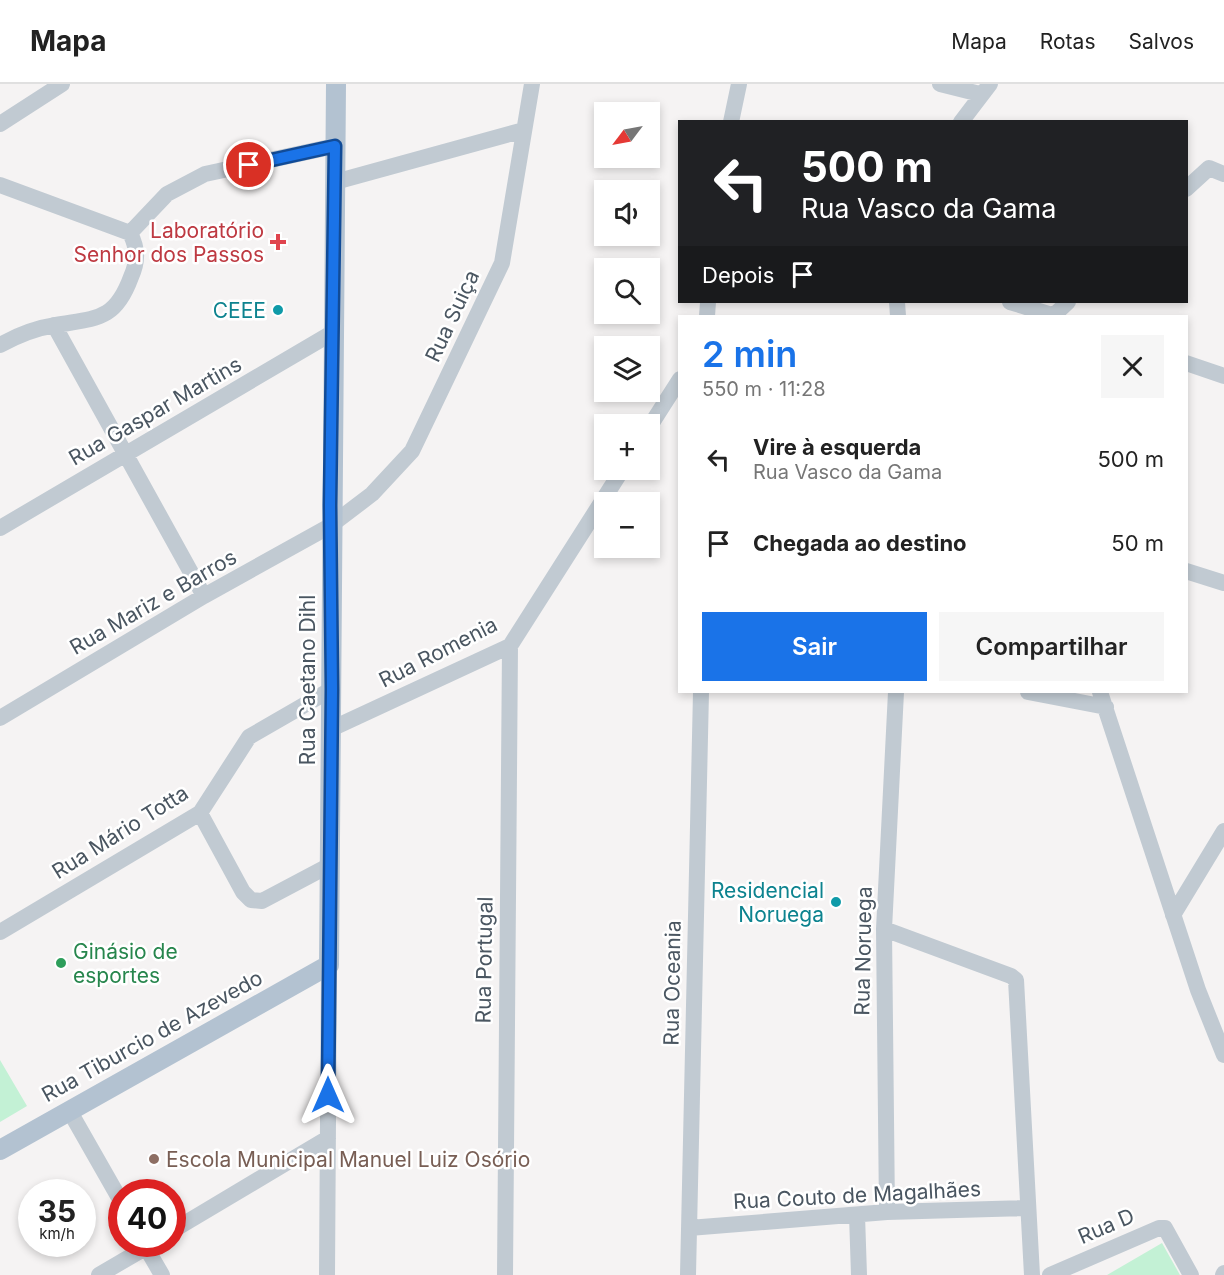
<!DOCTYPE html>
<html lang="pt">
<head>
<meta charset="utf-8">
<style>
	body { margin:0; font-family:Inter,sans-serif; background:#f6f6f6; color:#222; height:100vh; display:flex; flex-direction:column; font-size:22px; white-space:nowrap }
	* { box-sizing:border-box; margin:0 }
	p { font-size:20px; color:#767676 }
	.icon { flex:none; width:33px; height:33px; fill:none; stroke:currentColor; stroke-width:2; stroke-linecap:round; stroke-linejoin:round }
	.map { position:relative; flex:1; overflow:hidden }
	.drawer { position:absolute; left:678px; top:231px; width:510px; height:378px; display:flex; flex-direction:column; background:#fff; border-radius:0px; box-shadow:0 3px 9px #0003 }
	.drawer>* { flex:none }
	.guide { position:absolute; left:678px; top:36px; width:510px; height:183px; border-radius:0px; box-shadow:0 3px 9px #0003; background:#202124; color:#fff; overflow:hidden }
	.needle { width:39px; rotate:238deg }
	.controls { position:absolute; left:594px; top:18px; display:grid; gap:12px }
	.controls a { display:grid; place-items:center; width:66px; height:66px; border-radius:0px; background:#fff; box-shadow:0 3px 9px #0003; font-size:30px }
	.speed { position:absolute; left:18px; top:1095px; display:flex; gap:12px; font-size:30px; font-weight:700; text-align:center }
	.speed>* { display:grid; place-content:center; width:78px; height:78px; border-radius:50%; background:#fff; box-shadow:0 3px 9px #0003; line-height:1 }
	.speed small { font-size:15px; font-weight:400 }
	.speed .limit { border:9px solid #d22; background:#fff; color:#111 }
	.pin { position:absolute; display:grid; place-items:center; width:51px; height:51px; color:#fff; margin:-26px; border:3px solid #fff; border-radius:50%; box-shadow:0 2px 6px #0007 }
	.me { position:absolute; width:66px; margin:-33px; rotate:0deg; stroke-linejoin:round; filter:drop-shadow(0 0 4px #0008) }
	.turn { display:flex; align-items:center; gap:21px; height:126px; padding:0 24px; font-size:27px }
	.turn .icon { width:78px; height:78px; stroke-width:2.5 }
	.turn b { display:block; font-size:42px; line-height:51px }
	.then { display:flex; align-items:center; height:57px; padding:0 24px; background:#0003; gap:12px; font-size:22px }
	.round { display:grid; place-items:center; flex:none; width:63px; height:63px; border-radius:0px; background:#f6f6f6 }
	.overview { display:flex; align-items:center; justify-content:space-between; height:102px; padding:0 24px }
	h1 { font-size:36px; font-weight:600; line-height:45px; color:#1a73e8 }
	.button { display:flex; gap:12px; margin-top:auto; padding:12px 24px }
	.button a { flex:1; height:69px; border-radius:0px; background:#1a73e8; color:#fff; font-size:24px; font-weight:600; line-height:69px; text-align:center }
	.button a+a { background:#f6f6f6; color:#222 }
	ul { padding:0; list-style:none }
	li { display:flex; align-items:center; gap:18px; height:84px; padding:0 24px }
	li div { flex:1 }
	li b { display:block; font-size:22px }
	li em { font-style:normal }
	header { display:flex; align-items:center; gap:36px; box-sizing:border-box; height:84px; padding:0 30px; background:#fff; border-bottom:2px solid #e0e0e0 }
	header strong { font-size:28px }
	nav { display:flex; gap:33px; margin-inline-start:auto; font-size:21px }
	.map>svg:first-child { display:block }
</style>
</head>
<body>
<header>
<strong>Mapa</strong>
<nav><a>Mapa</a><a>Rotas</a><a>Salvos</a></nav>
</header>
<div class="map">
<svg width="1224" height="1191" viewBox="0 0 1224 1191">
	<rect width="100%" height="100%" fill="#f5f3f3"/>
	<path fill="#c3f1d5" d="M 0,976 L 27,1022 L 0,1038 Z
		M 1162,1159 L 1180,1191 L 1107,1191 Z"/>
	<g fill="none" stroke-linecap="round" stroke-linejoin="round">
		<path stroke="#c1cad2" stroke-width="16" d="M 940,0 L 980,10
			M 731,38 L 739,0
			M 961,38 L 990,0
			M 0,40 L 62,0
			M 335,98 L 524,46
			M 0,101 L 130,149
			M 1186,105 L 1209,84 L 1224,90
			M 130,149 L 167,110 L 205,90 L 335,62
			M 897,218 L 898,232
			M 1010,218 L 1055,232
			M 707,232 L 708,218
			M 1053,232 L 1068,218
			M 54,241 L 204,512
			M 0,261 C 18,251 36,244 56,241 C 96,234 115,237 131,193 C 138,177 138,165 130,149
			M 1186,279 L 1224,292
			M 650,342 L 680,295
			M 0,444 L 332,249
			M 1186,487 L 1224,499
			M 1028,608 L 1106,623
			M 1100,608 L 1198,906 L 1224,971
			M 0,634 L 204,512 L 330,442 L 372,410 L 412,367 L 502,179 L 532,0
			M 331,645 L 510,562 L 622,386
			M 200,729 L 243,808 L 251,816 L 262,817 L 330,781
			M 1173,831 L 1224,747
			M 884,845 L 1011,892 L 1016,896 L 1032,1191
			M 0,848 L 200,729 L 249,653 L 332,605
			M 69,1026 L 122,1119
			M 887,1128 L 884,845 L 896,608
			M 857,1131 L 859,1191
			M 689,1144 L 887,1128 L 1027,1124
			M 172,1147 L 328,1054
			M 144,1160 L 162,1191
			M 99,1191 L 152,1160
			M 327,1191 L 329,881
			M 505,1191 L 510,562
			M 688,1191 L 701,608
			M 1050,1191 L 1159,1144 L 1165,1144 L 1191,1191
			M 1223,1191 L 1224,1189"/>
		<path stroke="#b3c2d1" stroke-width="20" d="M 0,1066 L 329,881 L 336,0"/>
	</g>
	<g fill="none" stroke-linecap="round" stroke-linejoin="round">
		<defs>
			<path id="route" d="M 249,81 L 335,62 L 330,421 L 332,605 L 328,1011"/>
		</defs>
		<use href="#route" stroke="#114b97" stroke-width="15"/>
		<use href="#route" stroke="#1a73e8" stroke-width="10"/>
	</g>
	<path fill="#e0444e" stroke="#fff" stroke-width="2" d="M275 149h6v6h6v6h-6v6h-6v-6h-6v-6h6z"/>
	<g fill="#0f9aa8" stroke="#fff" stroke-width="2">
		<circle cx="278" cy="226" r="6"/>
		<circle cx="836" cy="818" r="6"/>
	</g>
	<circle fill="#2e9e5b" stroke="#fff" stroke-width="2" cx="61" cy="879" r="6"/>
	<circle fill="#8d6e63" stroke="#fff" stroke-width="2" cx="154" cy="1075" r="6"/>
	<g text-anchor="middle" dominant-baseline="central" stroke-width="5" stroke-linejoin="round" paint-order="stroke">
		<g font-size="21" fill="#be3a42" stroke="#fff" text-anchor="end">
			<text x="264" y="146">Laboratório<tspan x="264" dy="24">Senhor dos Passos</tspan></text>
		</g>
		<g font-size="21" fill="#0d838f" stroke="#fff" text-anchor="end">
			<text x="266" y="226">CEEE</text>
			<text x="824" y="806">Residencial<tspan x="824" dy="24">Noruega</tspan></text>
		</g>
		<g font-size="21" fill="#4a5661" stroke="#fff">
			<text transform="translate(452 232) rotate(-65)">Rua Suiça</text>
			<text transform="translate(155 327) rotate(-30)">Rua Gaspar Martins</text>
			<text transform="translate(153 518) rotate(-30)">Rua Mariz e Barros</text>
			<text transform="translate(438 568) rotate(-27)">Rua Romenia</text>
			<text transform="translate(307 596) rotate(-90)">Rua Caetano Dihl</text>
			<text transform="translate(120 748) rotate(-32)">Rua Mário Totta</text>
			<text transform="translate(863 867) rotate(-89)">Rua Noruega</text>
			<text transform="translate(484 876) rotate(-89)">Rua Portugal</text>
			<text transform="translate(672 899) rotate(-89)">Rua Oceania</text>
			<text transform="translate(152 952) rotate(-29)">Rua Tiburcio de Azevedo</text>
			<text transform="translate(857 1111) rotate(-3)">Rua Couto de Magalhães</text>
			<text transform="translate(1106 1142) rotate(-23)">Rua D</text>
		</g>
		<g font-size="21" fill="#27864d" stroke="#fff" text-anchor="start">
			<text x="73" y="867">Ginásio de<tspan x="73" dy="24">esportes</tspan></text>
		</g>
		<g font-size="21" fill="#785e54" stroke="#fff" text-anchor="start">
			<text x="166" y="1075">Escola Municipal Manuel Luiz Osório</text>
		</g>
	</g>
</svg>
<div class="controls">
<a><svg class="needle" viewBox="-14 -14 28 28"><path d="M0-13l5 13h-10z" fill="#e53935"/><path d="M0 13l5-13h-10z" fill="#767676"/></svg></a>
<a><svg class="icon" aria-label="sound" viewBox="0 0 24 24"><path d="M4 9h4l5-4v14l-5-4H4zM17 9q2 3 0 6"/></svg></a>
<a><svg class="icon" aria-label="search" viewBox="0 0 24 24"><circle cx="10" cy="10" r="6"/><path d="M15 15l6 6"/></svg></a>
<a><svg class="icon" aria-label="layers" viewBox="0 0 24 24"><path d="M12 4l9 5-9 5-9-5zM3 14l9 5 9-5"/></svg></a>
<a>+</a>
<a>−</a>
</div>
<div class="speed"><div>35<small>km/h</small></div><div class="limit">40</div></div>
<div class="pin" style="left:249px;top:81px;background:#d93025"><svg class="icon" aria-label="arrive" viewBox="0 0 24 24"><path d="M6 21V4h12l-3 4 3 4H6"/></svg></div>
<svg class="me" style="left:328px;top:1011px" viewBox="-20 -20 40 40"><path d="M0-17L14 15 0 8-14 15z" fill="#1a73e8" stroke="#fff" stroke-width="4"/></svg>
<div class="guide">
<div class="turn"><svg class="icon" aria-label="left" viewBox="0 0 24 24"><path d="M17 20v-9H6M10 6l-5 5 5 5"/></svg><div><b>500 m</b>Rua Vasco da Gama</div></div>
<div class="then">Depois<svg class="icon" aria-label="arrive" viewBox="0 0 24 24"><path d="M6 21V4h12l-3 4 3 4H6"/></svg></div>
</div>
<section class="drawer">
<div class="overview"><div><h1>2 min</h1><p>550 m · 11:28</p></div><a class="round"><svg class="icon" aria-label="close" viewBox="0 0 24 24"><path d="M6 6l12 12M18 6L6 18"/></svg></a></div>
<ul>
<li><svg class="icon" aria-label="left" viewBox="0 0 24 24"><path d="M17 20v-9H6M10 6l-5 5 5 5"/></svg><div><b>Vire à esquerda</b><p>Rua Vasco da Gama</p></div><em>500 m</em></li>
<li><svg class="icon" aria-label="arrive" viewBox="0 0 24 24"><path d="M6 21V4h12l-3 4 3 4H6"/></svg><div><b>Chegada ao destino</b></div><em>50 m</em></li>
</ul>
<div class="button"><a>Sair</a><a>Compartilhar</a></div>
</section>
</div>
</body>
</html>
